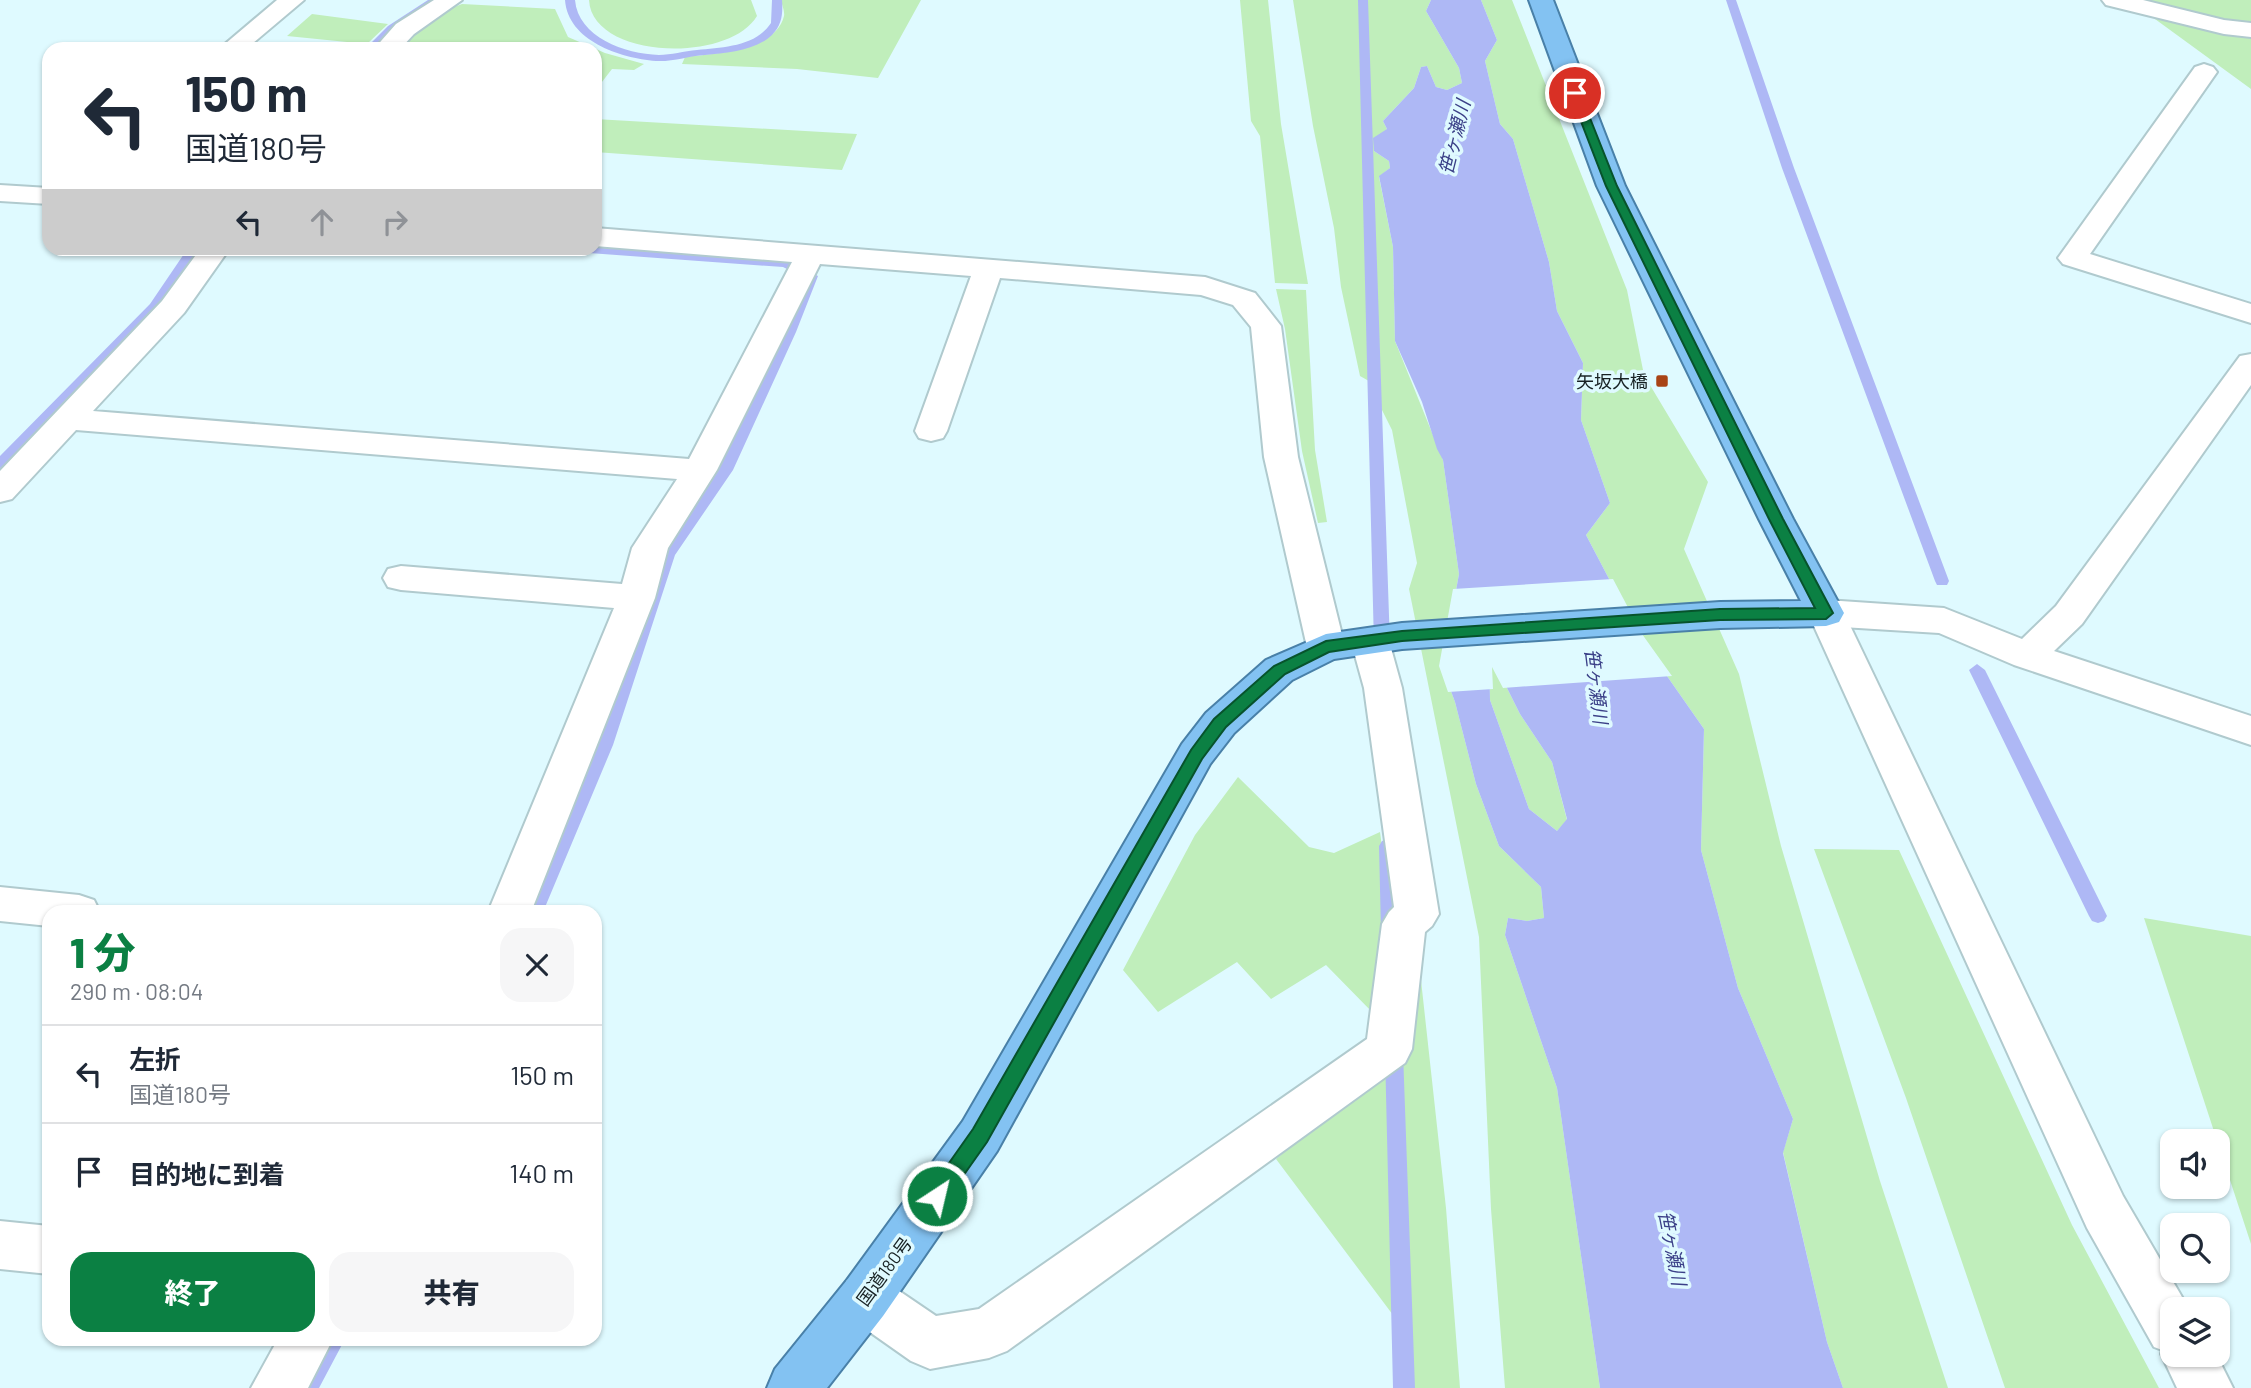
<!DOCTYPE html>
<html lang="ja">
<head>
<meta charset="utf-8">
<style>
	body { margin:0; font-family:Barlow,"Noto Sans JP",sans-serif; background:#f6f6f7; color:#1f2937; height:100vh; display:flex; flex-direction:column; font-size:26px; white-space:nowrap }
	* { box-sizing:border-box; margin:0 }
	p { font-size:23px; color:#747a83 }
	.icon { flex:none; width:38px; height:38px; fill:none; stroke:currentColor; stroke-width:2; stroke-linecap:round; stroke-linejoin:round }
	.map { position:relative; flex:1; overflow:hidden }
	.details { position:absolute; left:42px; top:905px; width:560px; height:441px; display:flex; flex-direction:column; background:#fff; border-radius:21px; box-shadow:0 2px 5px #0004 }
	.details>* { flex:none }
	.banner { position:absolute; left:42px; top:42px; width:560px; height:214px; border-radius:21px; box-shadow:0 2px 5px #0004; background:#fff; color:#1f2937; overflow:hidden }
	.fabs { position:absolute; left:2160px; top:1129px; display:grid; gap:14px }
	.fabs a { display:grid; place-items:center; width:70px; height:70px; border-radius:14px; background:#fff; box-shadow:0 2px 5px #0004; font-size:35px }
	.pin { position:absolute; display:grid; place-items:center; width:60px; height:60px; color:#fff; margin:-30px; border:4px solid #fff; border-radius:50%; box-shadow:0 2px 7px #0007 }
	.me { position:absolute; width:77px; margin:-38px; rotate:35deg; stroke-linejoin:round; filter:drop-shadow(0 0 5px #0008) }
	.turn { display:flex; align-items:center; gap:24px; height:147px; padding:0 28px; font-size:32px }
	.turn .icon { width:91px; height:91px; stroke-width:2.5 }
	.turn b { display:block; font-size:49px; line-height:60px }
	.lanes { display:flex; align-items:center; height:66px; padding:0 28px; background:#0003; justify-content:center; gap:35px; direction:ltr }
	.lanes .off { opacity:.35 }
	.round { display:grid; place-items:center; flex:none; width:74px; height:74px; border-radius:21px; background:#f6f6f7 }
	.headline { display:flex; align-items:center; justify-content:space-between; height:119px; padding:0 28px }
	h1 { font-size:42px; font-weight:800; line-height:52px; color:#0b8043 }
	.primary-button { display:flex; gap:14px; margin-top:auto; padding:14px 28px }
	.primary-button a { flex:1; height:80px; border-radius:21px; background:#0b8043; color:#fff; font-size:28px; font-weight:800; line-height:80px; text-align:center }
	.primary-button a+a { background:#f6f6f7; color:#1f2937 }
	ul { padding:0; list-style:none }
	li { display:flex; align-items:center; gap:21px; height:98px; padding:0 28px; border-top:2px solid #e0e1e3 }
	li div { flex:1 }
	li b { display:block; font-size:26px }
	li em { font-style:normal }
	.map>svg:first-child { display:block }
</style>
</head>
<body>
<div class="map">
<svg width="2251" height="1388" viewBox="0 0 2251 1388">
	<rect width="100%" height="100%" fill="#dffaff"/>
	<path fill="#c0eebb" d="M 589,0 L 751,0 L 757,16 C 728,64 592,59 589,0 Z
		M 781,0 L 921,0 L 878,78 L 797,69 L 682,64 L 685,57 C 712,54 776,51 784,16 C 785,12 782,5 781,0 Z
		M 1240,0 L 1268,0 L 1281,124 L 1308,284 L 1275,283 L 1260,136 L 1251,121 Z
		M 1293,0 L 1431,0 L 1426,11 L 1459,68 L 1462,83 L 1447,90 L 1436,87 L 1427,66 L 1421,67 L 1414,88 L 1383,121 L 1387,129 L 1374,151 L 1389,161 L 1390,168 L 1379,177 L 1393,247 L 1395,341 L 1443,460 L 1459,574 L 1442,667 L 1455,702 L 1476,784 L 1499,846 L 1541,887 L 1544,918 L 1527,921 L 1508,918 L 1505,935 L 1557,1088 L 1600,1388 L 1505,1388 L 1491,1209 L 1479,937 L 1409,589 L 1417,563 L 1392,430 L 1382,410 L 1376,385 L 1360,376 L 1341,287 L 1334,228 L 1313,126 Z
		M 1481,0 L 1512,0 L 1627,290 L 1644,375 L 1708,482 L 1684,549 L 1739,674 L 1781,846 L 1880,1181 L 1948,1388 L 1843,1388 L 1827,1342 L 1783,1152 L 1793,1119 L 1738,988 L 1701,850 L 1704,729 L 1639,636 L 1586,535 L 1610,503 L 1581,420 L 1583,363 L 1557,311 L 1549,262 L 1513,139 L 1500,124 L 1485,61 L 1497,40 Z
		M 2142,0 L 2251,0 L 2251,23 L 2234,24 Z
		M 462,4 L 555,9 L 568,37 L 605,53 L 644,64 L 634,70 L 612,69 L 595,91 L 595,49 L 398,49 L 439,13 Z
		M 2144,11 L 2251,33 L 2251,89 Z
		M 312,14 L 388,24 L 367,44 L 287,36 Z
		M 595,119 L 857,134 L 842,170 L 595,152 Z
		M 1276,289 L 1306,290 L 1315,450 L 1327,522 L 1318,523 L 1302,451 L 1285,329 Z
		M 1488,650 L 1520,714 L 1552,762 L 1567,820 L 1557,831 L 1529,809 L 1490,700 Z
		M 1238,777 L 1309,847 L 1334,853 L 1380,832 L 1392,922 L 1374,1014 L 1326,965 L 1271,999 L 1237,962 L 1158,1012 L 1123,970 L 1195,835 Z
		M 1814,849 L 1899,850 L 2072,1225 L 2159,1388 L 2005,1388 L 1906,1098 Z
		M 2144,918 L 2251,936 L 2251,1244 Z
		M 1419,962 L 1446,1208 L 1460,1388 L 1399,1388 L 1396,1319 L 1276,1159 L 1338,1107 L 1400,1069 L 1408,964 Z"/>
	<path fill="#aeb8f5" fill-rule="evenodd" d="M 1431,0 L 1481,0 L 1497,40 L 1485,61 L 1500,124 L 1513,139 L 1549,262 L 1557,311 L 1583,363 L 1581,420 L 1610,503 L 1586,535 L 1639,636 L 1704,729 L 1701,850 L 1738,988 L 1793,1119 L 1783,1153 L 1827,1342 L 1843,1388 L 1600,1388 L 1557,1088 L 1505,935 L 1508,918 L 1527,921 L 1544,918 L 1541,887 L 1499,846 L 1476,784 L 1455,702 L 1442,667 L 1459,574 L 1443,460 L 1437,449 L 1422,402 L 1395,341 L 1393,247 L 1379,176 L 1390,168 L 1389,161 L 1374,151 L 1373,138 L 1387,129 L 1383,121 L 1414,88 L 1421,67 L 1427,66 L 1436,87 L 1447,90 L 1462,83 L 1459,68 L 1426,11 ZM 1489,652 L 1520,714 L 1552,762 L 1567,819 L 1557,831 L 1529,809 L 1490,700 Z"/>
	<path fill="#dffaff" d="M 1613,579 L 1642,634 L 1672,676 L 1503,688 L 1492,667 L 1493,689 L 1448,692 L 1439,666 L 1453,589 Z"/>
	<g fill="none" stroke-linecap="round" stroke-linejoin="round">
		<path fill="#aeb8f5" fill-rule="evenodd" d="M 428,0 L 440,0 L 394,30 L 376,49 L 365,49 L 388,26 Z
			M 565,0 L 575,0 C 578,37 625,54 659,55 C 671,55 684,51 697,50 C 723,47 755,47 771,23 L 772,0 L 782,0 C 783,14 782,25 772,35 C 755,51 727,53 705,55 C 689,56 672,62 656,61 C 620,58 568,41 565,0 Z
			M 1358,0 L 1368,0 L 1390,645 L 1382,650 L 1374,645 Z
			M 1726,0 L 1736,0 L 1794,168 L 1949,581 L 1947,585 L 1937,585 L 1935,581 L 1782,168 Z
			M 595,246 L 785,260 L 818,276 L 796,332 L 733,470 L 675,555 L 613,745 L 543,912 L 525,912 L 597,745 L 661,554 L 719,469 L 784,332 L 805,278 L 783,267 L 575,252 L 569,248 L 595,248 Z
			M 188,248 L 200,248 L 158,310 L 5,467 L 0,468 L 0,456 L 150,304 Z
			M 1977,664 L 1985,670 L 2107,916 L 2104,921 L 2098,923 L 2092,921 L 2089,916 L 1969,670 Z
			M 1388,839 L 1394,841 L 1397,846 L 1399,932 L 1396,937 L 1390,939 L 1384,937 L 1381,932 L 1379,846 L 1382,841 Z
			M 1394,1044 L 1401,1046 L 1403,1052 L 1415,1388 L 1393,1388 L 1385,1052 L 1387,1046 Z
			M 322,1339 L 345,1339 L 319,1388 L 296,1388 Z"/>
		<defs>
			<path id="minor" d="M 434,0 L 462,0 L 414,34 L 400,49 L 374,49 L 396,24 Z
				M 2102,0 L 2143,0 L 2224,20 L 2251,23 L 2251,37 L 2224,34 L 2106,5 Z
				M 2204,64 L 2213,67 L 2217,72 L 2090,254 L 2251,304 L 2251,323 L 2063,264 L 2058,258 L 2195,67 Z
				M 595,228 L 1205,277 L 1255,293 L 1281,326 L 1298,457 L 1345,647 L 1339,656 L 1326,660 L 1313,656 L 1307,647 L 1264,457 L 1251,327 L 1233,305 L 1201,295 L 1000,278 L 947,431 L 943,438 L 931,441 L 919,438 L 915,431 L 971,276 L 820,264 L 717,470 L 668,548 L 655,598 L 531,912 L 488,912 L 614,608 L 401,590 L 388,587 L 383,578 L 388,569 L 401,566 L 622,584 L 632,548 L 677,479 L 76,430 L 12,499 L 0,502 L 0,471 L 162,301 L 201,248 L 230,248 L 184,313 L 93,411 L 689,459 L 792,262 L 595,246 Z
				M 2251,354 L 2251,385 L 2082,624 L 2054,651 L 2251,716 L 2251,745 L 2014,665 L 1939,633 L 1826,626 L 1813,622 L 1808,613 L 1813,604 L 1826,600 L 1944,608 L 2022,639 L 2056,606 L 2240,356 Z
				M 1370,628 L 1383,632 L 1389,641 L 1402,688 L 1439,914 L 1432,926 L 1425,932 L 1412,1049 L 1405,1063 L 1007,1351 L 989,1358 L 930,1369 L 911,1361 L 847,1316 L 839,1298 L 847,1280 L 865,1273 L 883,1280 L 936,1316 L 979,1309 L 1367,1039 L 1382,924 L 1389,912 L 1394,907 L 1364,688 L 1351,641 L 1357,632 Z
				M 0,887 L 79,895 L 94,900 L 100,912 L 49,912 L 49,926 L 0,921 Z
				M 0,1221 L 49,1226 L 49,1274 L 0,1269 Z
				M 278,1339 L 333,1339 L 308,1388 L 251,1388 Z"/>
			<path id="tertiary" d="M 1826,600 L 1839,604 L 1844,613 L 2123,1196 L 2189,1309 L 2172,1309 L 2172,1354 L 2216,1354 L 2233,1388 L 2177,1388 L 2161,1354 L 2162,1350 L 2154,1347 L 2087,1228 L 1808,613 L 1813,604 Z"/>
			<path id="secondary" d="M 277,0 L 304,0 L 246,49 L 219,49 Z
				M 0,185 L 49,188 L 49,204 L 0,201 Z"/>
			<path id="trunk" d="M 1529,0 L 1553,0 L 1625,186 L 1793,519 L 1844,613 L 1839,622 L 1826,626 L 1720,628 L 1402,649 L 1334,659 L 1292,680 L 1234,733 L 1210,764 L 997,1151 L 883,1316 L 827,1388 L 767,1388 L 775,1369 L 847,1280 L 963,1121 L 1182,744 L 1206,713 L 1266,660 L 1326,634 L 1402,623 L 1720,602 L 1801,601 L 1759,519 L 1597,186 Z"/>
		</defs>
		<use href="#minor" stroke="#b0cace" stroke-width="4"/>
		<use href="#tertiary" stroke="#b0cace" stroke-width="4"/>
		<use href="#secondary" stroke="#b0cace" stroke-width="4"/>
		<use href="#trunk" stroke="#4980a8" stroke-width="4"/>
		<use href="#minor" fill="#fff" fill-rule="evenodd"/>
		<use href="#tertiary" fill="#fff" fill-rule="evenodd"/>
		<use href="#secondary" fill="#fff" fill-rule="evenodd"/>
		<use href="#trunk" fill="#83c2f2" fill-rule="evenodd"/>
	</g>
	<path fill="#0b8043" stroke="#07532c" stroke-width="2" d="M 1571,91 L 1580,93 L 1617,186 L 1783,519 L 1833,613 L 1826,619 L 1720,620 L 1402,641 L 1329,652 L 1285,674 L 1226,727 L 1202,759 L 987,1142 L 944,1203 L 937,1206 L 930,1203 L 927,1196 L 930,1190 L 973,1129 L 1191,750 L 1214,719 L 1274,666 L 1326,641 L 1402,631 L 1720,609 L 1815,608 L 1769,519 L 1606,186 L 1570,93 Z"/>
	<rect fill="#a84315" stroke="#dffaff" stroke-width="2.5" x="1655" y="374" width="14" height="14" rx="3.5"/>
	<g text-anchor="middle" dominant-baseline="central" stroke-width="7" stroke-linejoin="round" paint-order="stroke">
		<g font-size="18" fill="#172123" stroke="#dffaff" text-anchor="end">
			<text x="1648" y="381">矢坂大橋</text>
		</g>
		<g font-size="18" fill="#172123" stroke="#dffaff">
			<text transform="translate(884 1271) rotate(-54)">国道180号</text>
		</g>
		<g font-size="19" font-style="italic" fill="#3b4088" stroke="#dffaff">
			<text transform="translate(1454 137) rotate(-76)">笹ヶ瀬川</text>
			<text transform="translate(1597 686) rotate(83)">笹ヶ瀬川</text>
			<text transform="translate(1673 1248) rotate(79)">笹ヶ瀬川</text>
		</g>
	</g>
</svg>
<div class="fabs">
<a><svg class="icon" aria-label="sound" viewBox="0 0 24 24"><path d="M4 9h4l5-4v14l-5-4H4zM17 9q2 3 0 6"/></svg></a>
<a><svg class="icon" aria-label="search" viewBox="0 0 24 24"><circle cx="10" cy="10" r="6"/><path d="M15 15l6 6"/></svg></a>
<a><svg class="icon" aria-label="layers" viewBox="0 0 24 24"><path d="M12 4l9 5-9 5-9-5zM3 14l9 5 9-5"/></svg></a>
</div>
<div class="pin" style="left:1575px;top:93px;background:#d93025"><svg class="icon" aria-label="arrive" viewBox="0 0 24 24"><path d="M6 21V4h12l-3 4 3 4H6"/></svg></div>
<svg class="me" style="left:937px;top:1196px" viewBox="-20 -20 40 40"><circle r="17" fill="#0b8043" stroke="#fff" stroke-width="3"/><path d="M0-11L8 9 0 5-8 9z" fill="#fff"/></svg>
<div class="banner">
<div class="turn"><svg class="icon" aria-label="left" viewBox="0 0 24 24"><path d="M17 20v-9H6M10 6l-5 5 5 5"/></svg><div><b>150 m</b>国道180号</div></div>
<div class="lanes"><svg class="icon" aria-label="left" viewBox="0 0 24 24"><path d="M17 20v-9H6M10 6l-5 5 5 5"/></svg><svg class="icon off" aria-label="ahead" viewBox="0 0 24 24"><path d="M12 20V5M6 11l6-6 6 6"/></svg><svg class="icon off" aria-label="right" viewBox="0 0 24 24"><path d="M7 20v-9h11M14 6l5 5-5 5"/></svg></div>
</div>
<section class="details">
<div class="headline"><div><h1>1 分</h1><p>290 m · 08:04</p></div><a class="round"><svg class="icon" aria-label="close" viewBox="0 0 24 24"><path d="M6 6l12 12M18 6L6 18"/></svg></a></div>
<ul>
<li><svg class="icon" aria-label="left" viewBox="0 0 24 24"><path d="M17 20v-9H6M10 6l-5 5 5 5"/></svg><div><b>左折</b><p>国道180号</p></div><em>150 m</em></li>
<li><svg class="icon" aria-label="arrive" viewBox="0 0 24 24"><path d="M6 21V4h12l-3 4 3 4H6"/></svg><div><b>目的地に到着</b></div><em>140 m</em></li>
</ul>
<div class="primary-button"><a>終了</a><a>共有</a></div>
</section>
</div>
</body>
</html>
